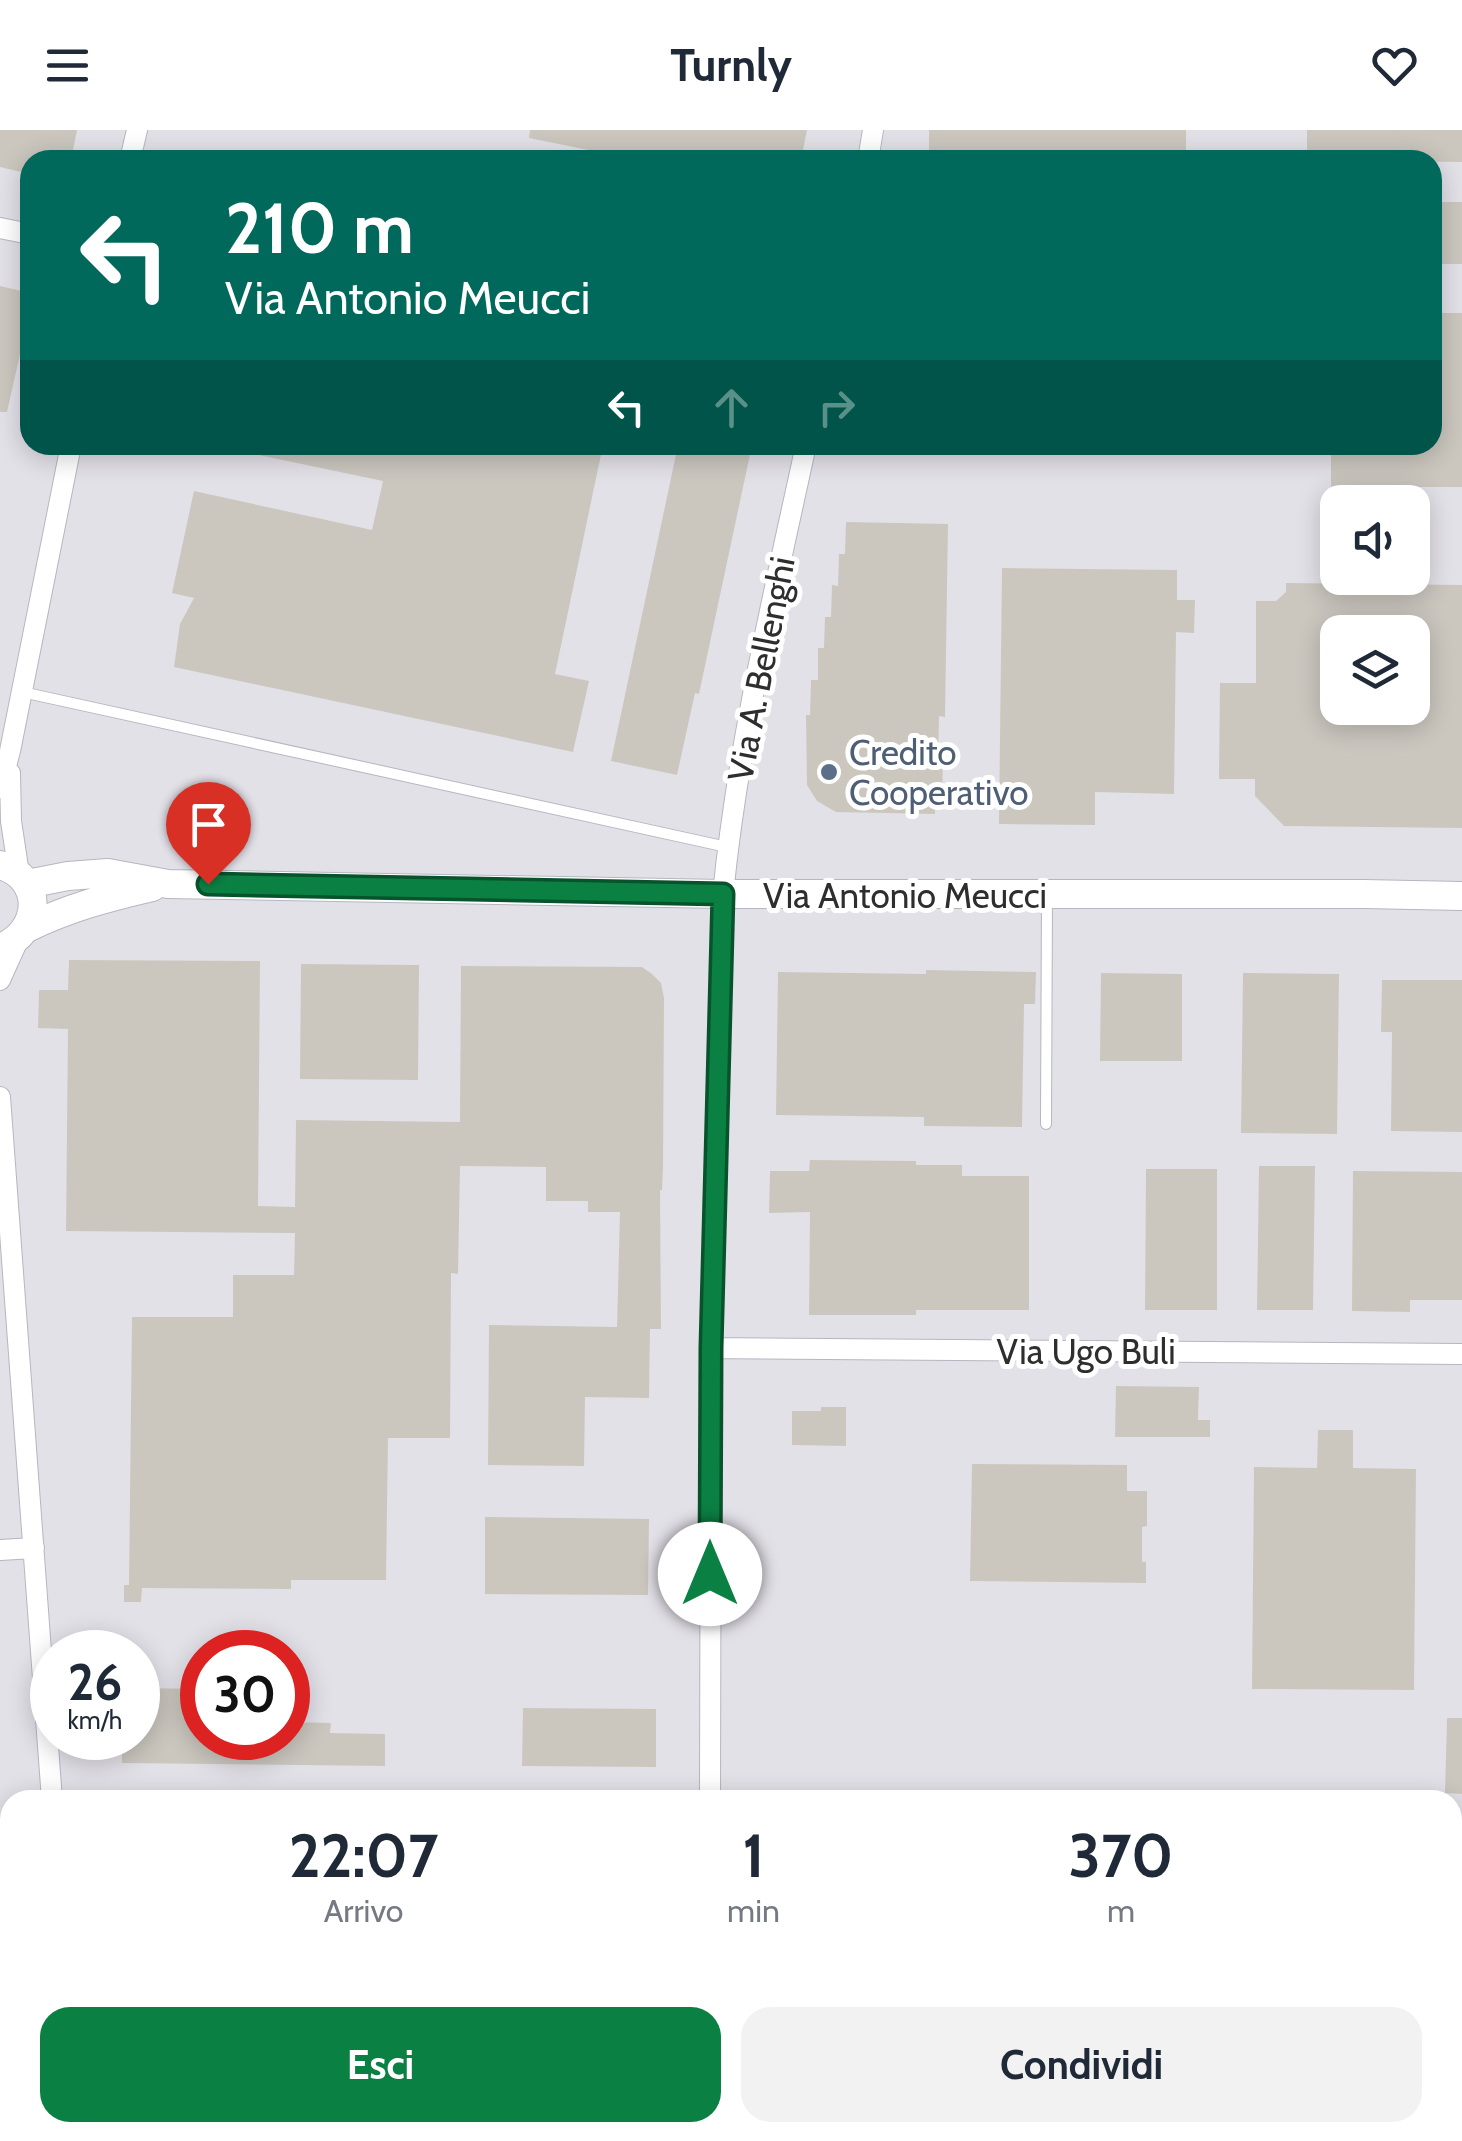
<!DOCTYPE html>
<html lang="it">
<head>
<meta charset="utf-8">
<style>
	body { margin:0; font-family:Cabin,sans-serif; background:#f2f2f3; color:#1f2937; height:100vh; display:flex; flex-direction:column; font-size:38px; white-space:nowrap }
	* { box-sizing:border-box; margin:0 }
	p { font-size:32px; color:#747a83 }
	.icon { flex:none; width:55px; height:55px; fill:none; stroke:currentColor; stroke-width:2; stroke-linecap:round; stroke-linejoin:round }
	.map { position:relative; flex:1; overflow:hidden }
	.drawer { position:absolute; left:0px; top:1660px; width:1462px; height:352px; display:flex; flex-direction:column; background:#fff; border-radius:30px 30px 0 0; box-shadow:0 5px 25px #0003 }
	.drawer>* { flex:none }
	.top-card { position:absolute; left:20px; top:20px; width:1422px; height:305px; border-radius:30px; box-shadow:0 5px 25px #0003; background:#00695c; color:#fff; overflow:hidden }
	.fabs { position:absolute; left:1320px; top:355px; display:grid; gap:20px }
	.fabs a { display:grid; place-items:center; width:110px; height:110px; border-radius:20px; background:#fff; box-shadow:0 5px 25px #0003; font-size:50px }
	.speed { position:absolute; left:30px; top:1500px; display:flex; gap:20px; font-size:50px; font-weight:700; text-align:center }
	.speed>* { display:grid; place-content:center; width:130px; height:130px; border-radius:50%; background:#fff; box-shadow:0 5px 25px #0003; line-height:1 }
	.speed small { font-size:25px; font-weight:400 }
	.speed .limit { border:15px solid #d22; background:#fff; color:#111 }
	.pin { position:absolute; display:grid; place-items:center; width:85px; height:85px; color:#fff; margin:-102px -42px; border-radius:50% 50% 50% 0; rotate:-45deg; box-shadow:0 0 10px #0007 }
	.pin .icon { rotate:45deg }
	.me { position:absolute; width:110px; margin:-55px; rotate:0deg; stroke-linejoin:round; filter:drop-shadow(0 0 8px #0008) }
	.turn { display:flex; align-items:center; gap:35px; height:210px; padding:0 40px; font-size:45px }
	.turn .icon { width:130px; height:130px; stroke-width:2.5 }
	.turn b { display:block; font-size:70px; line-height:85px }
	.lanes { display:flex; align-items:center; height:95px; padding:0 40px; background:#0003; justify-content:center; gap:50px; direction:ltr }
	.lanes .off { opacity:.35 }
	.eta { display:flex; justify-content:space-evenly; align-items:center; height:170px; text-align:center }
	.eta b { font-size:60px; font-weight:700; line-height:70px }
	.cta { display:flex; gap:20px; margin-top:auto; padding:20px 40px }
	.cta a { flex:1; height:115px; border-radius:30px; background:#0b8043; color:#fff; font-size:40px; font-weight:700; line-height:115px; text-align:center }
	.cta a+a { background:#f2f2f3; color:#1f2937 }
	header { display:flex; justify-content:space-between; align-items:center; height:130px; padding:0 40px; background:#fff; font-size:45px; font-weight:700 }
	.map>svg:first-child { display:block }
</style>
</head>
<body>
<header><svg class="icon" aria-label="menu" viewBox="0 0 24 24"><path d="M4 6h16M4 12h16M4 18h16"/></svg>Turnly<svg class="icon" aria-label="heart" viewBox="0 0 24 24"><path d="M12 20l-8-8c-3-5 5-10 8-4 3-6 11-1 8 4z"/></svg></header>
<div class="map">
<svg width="1462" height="2011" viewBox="0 0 1462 2011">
	<rect width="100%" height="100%" fill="#efe9e1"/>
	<path fill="#e3e1e8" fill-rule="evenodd" d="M 0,0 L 1462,0 L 1462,2011 L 0,2011 ZM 30,30 L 1432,30 L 1432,315 L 30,315 ZM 1338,372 L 1412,372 L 1412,448 L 1338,448 ZM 1338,502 L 1412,502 L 1412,578 L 1338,578 ZM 52,1522 L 138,1522 L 138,1608 L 52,1608 ZM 202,1522 L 288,1522 L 288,1608 L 202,1608 ZM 10,1670 L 1452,1670 L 1452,2002 L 10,2002 Z"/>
	<path fill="#cbc7bf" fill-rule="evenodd" d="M 0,0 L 77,0 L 71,30 L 30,30 L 30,44 L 0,37 Z
		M 530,0 L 807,0 L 801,30 L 638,30 L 529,8 Z
		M 929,0 L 1186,0 L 1186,30 L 929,30 Z
		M 1307,0 L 1462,0 L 1462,32 L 1307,30 Z
		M 1432,72 L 1462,72 L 1462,134 L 1432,134 Z
		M 0,156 L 30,163 L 30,180 L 7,282 L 0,282 Z
		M 1432,183 L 1462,183 L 1462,357 L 1331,357 L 1331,315 L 1432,315 Z
		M 250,315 L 603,315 L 555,544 L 589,551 L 573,622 L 174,537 L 180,494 L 194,468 L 172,463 L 194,361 L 372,400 L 383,351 L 249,323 Z
		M 678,315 L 752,315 L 699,564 L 695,563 L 677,645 L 611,631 Z
		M 846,392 L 948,394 L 945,587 L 939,586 L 938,630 L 943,630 L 942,677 L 935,677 L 935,684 L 836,682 L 817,671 L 807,655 L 806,585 L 810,585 L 811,550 L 818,550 L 818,518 L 824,518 L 825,487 L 831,487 L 832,455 L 838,456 L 839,424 L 845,424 Z
		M 1002,438 L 1177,440 L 1177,470 L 1195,470 L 1194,503 L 1176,502 L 1174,664 L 1095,662 L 1095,695 L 999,694 Z
		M 1286,453 L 1462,455 L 1462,698 L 1284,696 L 1255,666 L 1255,649 L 1219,649 L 1220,553 L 1256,553 L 1256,471 L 1276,471 L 1286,462 ZM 1338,502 L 1412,502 L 1412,578 L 1338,578 Z
		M 69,830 L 260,831 L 258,1076 L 295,1077 L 296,990 L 460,992 L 461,836 L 642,837 L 652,844 L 661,853 L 664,868 L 663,1038 L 662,1060 L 660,1060 L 661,1199 L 650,1199 L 649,1268 L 585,1267 L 584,1336 L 488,1335 L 489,1195 L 617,1197 L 620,1082 L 588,1082 L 588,1071 L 546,1071 L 546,1037 L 460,1036 L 458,1144 L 451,1143 L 450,1308 L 388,1308 L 386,1450 L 291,1450 L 291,1459 L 142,1458 L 141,1472 L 124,1472 L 124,1455 L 129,1455 L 132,1187 L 233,1187 L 233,1145 L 294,1145 L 295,1103 L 66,1101 L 68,899 L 38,898 L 39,860 L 68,860 Z
		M 301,834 L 419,835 L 418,950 L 300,949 Z
		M 926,840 L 1036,842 L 1035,874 L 1024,874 L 1022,997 L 924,996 L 924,987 L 776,985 L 778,842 L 926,844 Z
		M 1101,843 L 1182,844 L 1182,931 L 1100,931 Z
		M 1243,843 L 1339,844 L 1337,1004 L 1241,1003 Z
		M 1382,850 L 1462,850 L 1462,1002 L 1391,1001 L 1392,902 L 1381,902 Z
		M 810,1030 L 916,1031 L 916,1035 L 962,1035 L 962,1046 L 1029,1046 L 1029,1180 L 916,1180 L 916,1185 L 809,1185 L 810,1082 L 769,1083 L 770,1041 L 809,1041 Z
		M 1259,1036 L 1315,1036 L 1313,1180 L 1257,1180 Z
		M 1146,1039 L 1217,1039 L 1217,1180 L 1145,1180 Z
		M 1353,1041 L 1462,1042 L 1462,1170 L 1410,1170 L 1410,1182 L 1352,1181 Z
		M 1116,1256 L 1199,1257 L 1198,1290 L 1210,1290 L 1210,1307 L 1115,1307 Z
		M 821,1277 L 846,1277 L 846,1316 L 792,1315 L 792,1281 L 821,1281 Z
		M 1318,1300 L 1353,1300 L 1353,1338 L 1416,1339 L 1414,1560 L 1252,1559 L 1254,1337 L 1317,1338 Z
		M 972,1334 L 1127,1335 L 1127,1361 L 1147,1361 L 1147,1396 L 1142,1397 L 1142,1432 L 1146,1432 L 1146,1453 L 970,1451 Z
		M 485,1387 L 649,1389 L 648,1465 L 485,1464 Z
		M 138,1558 L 202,1559 L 202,1608 L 288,1608 L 288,1592 L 331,1593 L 330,1603 L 385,1604 L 385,1636 L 122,1633 L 122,1608 L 138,1608 Z
		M 523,1578 L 656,1579 L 656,1637 L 522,1636 Z
		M 1447,1588 L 1462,1588 L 1462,1664 L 1445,1663 Z"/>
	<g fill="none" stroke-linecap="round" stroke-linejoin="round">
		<defs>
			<path id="lane" d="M 22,562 L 727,717
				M 1046,994 L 1047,766
				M 998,2002 L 998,2011"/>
			<path id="street" d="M 130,30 L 137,0
				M 868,30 L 873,0
				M 0,98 L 30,104
				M 10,643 L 11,691 L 19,744
				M 0,658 L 10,621 L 71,315
				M 0,850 L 19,808
				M 0,967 L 52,1670
				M 711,1218 L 1462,1224
				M 0,1420 L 34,1418
				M 710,1670 L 711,1218 L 723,764 C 738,613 774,463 806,315
				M 117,2002 L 119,2011
				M 709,2011 L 709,2002"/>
			<path id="secondary" d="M 0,735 C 45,748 42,802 0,818
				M 27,754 L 68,746 L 108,743 L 168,754 L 723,764 L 1364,764 L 1462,766
				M 27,798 C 68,778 108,767 152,757"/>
		</defs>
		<use href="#lane" stroke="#b4b7c1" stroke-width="12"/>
		<use href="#street" stroke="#b4b7c1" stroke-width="22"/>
		<use href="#secondary" stroke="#b4b7c1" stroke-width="30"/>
		<use href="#lane" stroke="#fff" stroke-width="10"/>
		<use href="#street" stroke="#fff" stroke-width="20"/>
		<use href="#secondary" stroke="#fff" stroke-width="28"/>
	</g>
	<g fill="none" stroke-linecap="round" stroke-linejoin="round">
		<defs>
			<path id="route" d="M 208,754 L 723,764 L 711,1218 L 710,1444"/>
		</defs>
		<use href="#route" stroke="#07532c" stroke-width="25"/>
		<use href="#route" stroke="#0b8043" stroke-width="18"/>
	</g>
	<circle fill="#5c6f8a" stroke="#fff" stroke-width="4" cx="829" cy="642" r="10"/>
	<g text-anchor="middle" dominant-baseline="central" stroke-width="10" stroke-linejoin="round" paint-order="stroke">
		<g font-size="35" fill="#2e2e2e" stroke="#fff">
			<text transform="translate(761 539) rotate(-79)">Via A. Bellenghi</text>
			<text x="905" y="765">Via Antonio Meucci</text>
			<text x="1086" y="1221">Via Ugo Buli</text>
		</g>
		<g font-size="35" fill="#4e5e75" stroke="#fff" text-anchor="start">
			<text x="849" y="622">Credito<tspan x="849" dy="40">Cooperativo</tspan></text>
		</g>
	</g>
</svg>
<div class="fabs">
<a><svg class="icon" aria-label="sound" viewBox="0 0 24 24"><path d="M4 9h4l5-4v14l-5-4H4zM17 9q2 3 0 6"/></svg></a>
<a><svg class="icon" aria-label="layers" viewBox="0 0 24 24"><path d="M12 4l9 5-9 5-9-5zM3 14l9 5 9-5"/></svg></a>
</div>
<div class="speed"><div>26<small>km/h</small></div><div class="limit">30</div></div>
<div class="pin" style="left:208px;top:754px;background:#d93025"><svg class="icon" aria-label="arrive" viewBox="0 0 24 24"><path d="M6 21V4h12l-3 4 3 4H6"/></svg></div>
<svg class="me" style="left:710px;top:1444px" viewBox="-20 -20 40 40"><circle r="19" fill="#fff"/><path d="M0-13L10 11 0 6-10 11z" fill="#0b8043"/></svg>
<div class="top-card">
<div class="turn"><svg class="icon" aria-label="left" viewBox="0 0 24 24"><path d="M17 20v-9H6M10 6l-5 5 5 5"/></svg><div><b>210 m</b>Via Antonio Meucci</div></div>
<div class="lanes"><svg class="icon" aria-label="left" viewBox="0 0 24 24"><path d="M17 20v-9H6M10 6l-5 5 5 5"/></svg><svg class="icon off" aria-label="ahead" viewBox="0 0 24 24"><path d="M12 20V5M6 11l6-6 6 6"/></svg><svg class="icon off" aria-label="right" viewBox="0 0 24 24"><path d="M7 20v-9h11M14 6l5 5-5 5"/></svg></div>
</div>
<section class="drawer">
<div class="eta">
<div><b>22:07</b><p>Arrivo</p></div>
<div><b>1</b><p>min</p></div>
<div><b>370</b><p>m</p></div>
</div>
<div class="cta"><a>Esci</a><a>Condividi</a></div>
</section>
</div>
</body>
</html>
